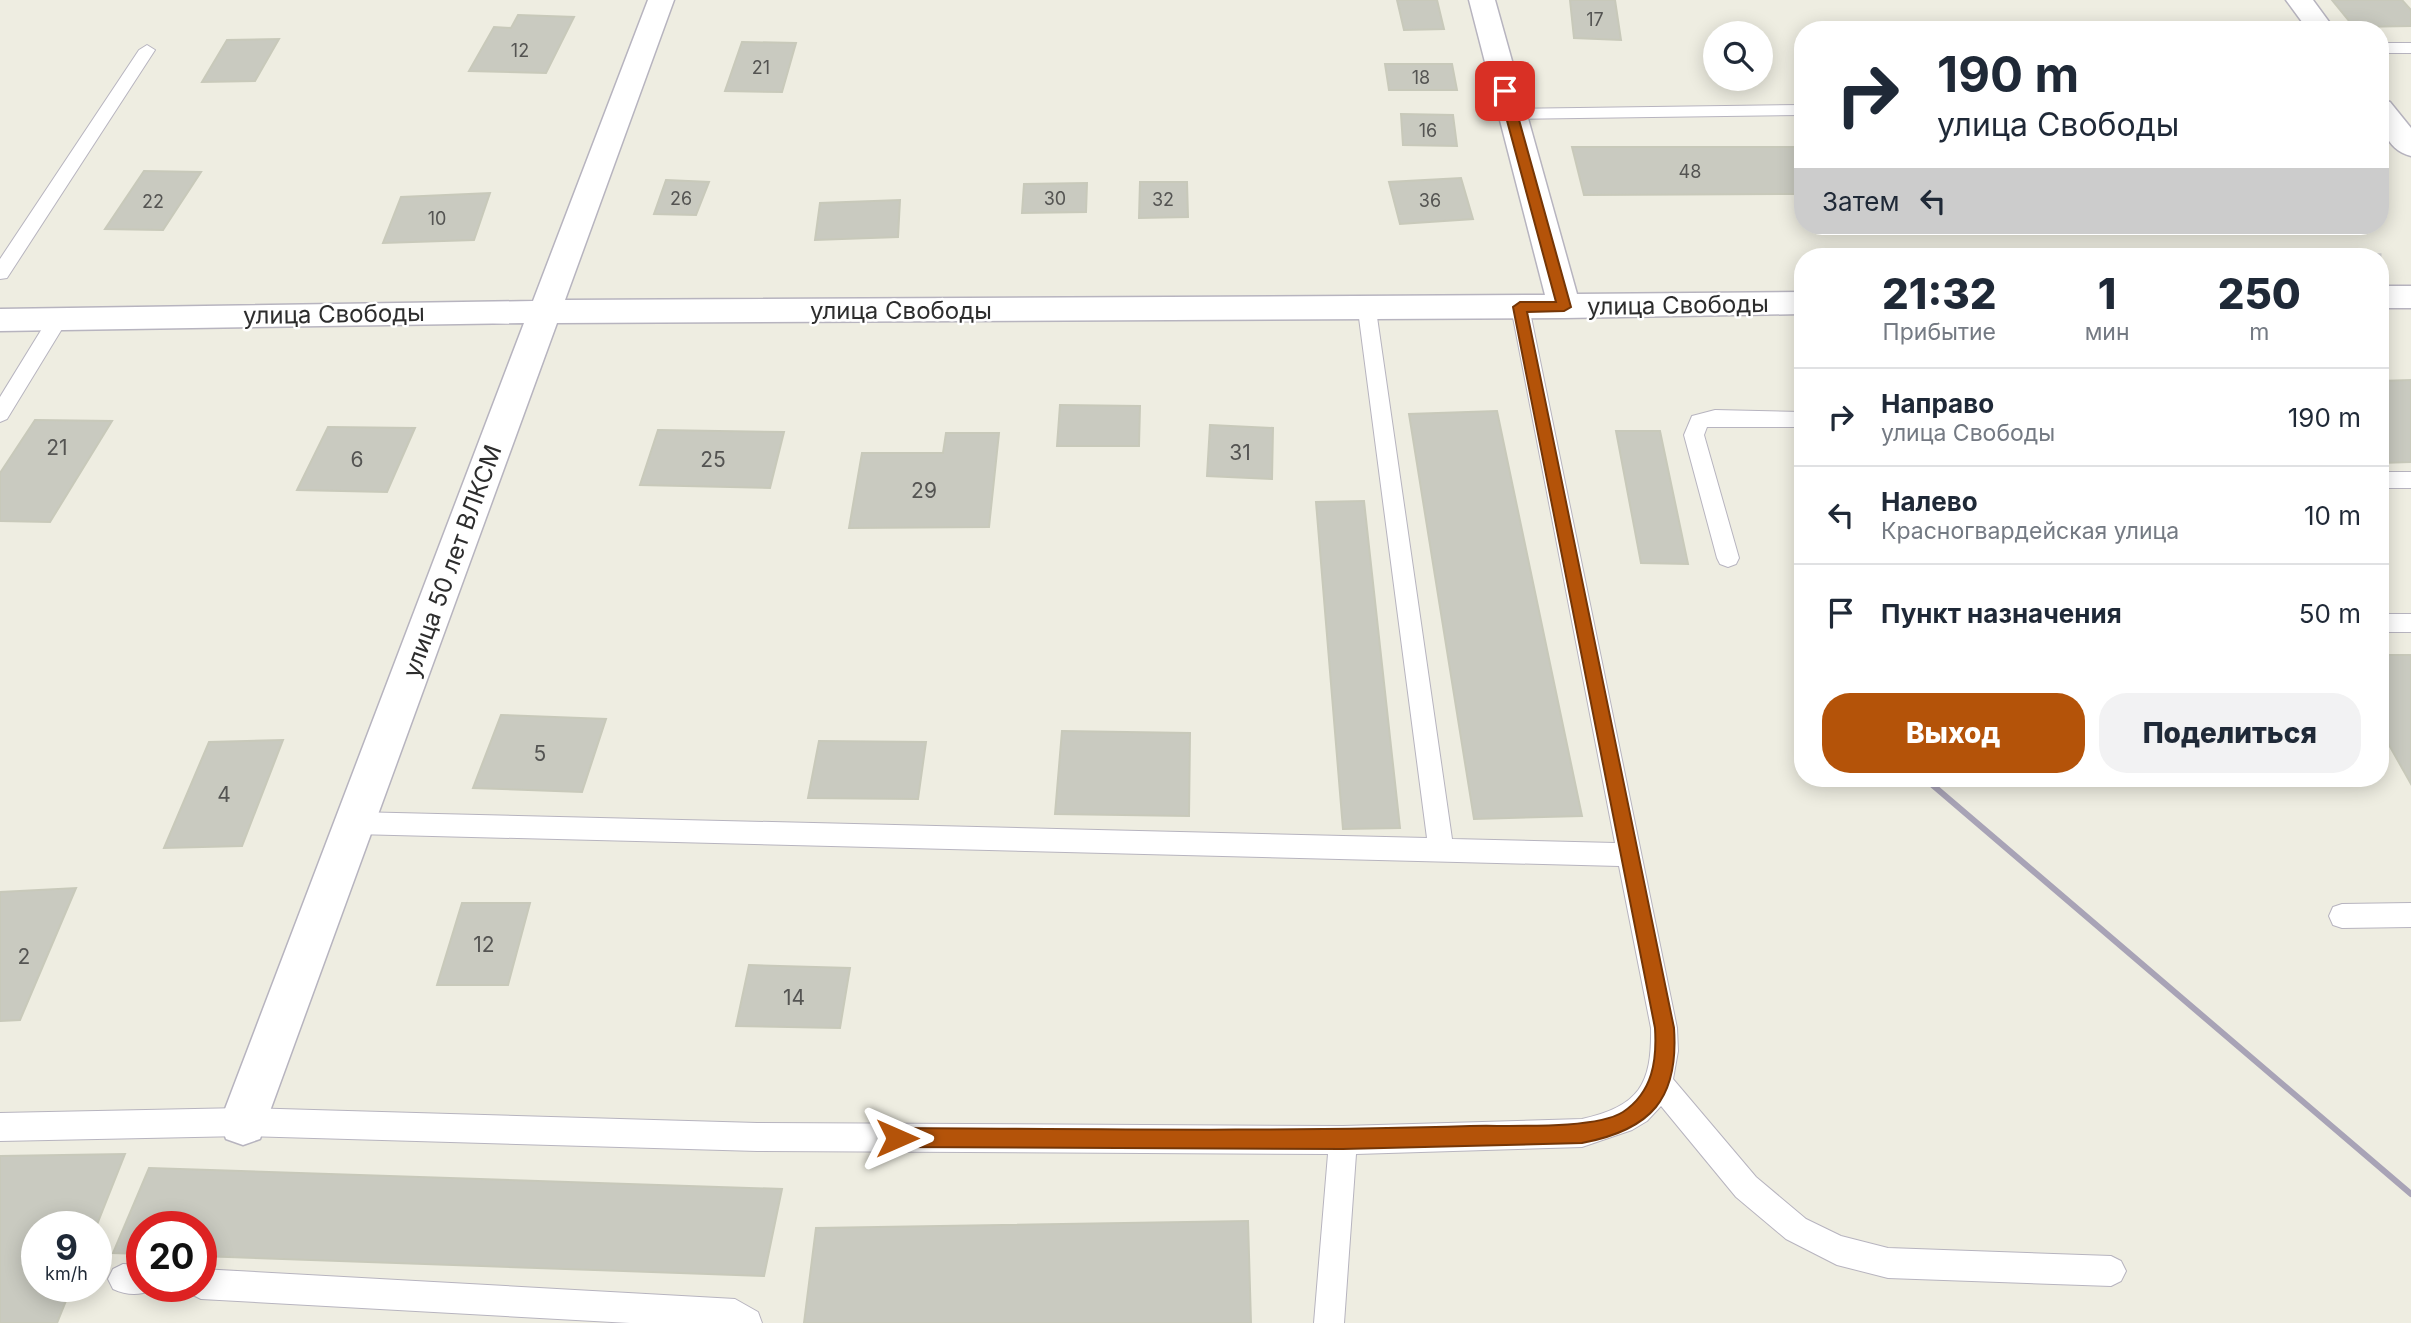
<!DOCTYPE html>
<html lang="ru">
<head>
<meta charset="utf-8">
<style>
	body { margin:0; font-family:Inter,sans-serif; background:#f2f2f3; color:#1f2937; height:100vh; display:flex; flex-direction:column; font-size:26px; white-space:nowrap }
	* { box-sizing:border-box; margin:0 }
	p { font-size:23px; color:#747a83 }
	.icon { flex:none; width:38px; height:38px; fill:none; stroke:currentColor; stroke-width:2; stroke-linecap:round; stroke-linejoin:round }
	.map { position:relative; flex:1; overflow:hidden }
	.drawer { position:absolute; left:1794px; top:248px; width:595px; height:539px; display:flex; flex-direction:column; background:#fff; border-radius:28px; box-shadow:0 4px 18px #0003 }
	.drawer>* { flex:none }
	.banner { position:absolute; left:1794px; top:21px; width:595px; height:214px; border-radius:28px; box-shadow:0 4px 18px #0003; background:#fff; color:#1f2937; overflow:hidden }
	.buttons { position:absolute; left:1703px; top:21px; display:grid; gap:14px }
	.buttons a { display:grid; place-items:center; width:70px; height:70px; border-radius:50%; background:#fff; box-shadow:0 4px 18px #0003; font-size:35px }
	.speed { position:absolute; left:21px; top:1211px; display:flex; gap:14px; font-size:35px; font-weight:700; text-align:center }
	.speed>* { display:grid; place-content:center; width:91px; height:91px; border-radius:50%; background:#fff; box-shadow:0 4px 18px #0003; line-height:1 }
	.speed small { font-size:18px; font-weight:400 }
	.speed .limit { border:10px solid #d22; background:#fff; color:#111 }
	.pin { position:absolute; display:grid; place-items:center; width:60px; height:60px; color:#fff; margin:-30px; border-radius:14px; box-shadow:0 4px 10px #0006 }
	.me { position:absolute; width:77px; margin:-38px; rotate:90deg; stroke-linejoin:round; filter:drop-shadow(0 0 5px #0008) }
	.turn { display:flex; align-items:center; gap:24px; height:147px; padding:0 28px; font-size:32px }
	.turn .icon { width:91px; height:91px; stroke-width:2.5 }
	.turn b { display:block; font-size:49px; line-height:60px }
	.then { display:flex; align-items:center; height:66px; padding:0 28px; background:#0003; gap:14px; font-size:26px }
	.eta { display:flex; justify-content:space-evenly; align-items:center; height:119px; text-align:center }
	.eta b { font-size:42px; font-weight:800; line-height:49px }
	.cta { display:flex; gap:14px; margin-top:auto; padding:14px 28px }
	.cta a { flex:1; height:80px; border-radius:28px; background:#b45309; color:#fff; font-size:28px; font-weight:800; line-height:80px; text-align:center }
	.cta a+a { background:#f2f2f3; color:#1f2937 }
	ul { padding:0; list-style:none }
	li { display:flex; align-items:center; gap:21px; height:98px; padding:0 28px; border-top:2px solid #e0e1e3 }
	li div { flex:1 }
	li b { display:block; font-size:26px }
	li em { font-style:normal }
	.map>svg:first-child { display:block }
</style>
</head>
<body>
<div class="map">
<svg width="2411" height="1323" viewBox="0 0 2411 1323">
	<rect width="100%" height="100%" fill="#eeede1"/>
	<path fill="#c9cac0" stroke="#c8c9ba" stroke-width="2" d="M 1397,0 L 1437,0 L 1444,29 L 1404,30 Z
		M 1570,0 L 1615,0 L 1621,40 L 1574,38 Z
		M 2332,0 L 2402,0 L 2411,10 L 2411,26 L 2354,27 Z
		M 518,15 L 574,17 L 546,73 L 469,71 L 494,27 L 511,28 Z
		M 279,39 L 255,81 L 202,82 L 227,40 Z
		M 742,42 L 796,43 L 782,92 L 725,91 Z
		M 1385,64 L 1452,64 L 1457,90 L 1389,90 Z
		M 1401,114 L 1453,115 L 1457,146 L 1403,145 Z
		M 1572,147 L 1802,147 L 1802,194 L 1584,195 Z
		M 144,171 L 201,172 L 163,230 L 105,229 Z
		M 1461,178 L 1473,219 L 1400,224 L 1389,182 Z
		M 666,180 L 709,182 L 696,215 L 654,214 Z
		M 1140,182 L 1187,182 L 1188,217 L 1139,218 Z
		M 1087,183 L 1086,212 L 1022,213 L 1024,184 Z
		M 490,193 L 474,240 L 383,243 L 401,197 Z
		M 900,200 L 898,237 L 815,240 L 820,203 Z
		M 2411,380 L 2411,462 L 2380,463 L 2380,381 Z
		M 1060,405 L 1140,406 L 1139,446 L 1057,446 Z
		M 1497,411 L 1582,816 L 1474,819 L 1409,414 Z
		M 35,420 L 112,421 L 50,522 L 0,521 L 0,473 Z
		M 1210,425 L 1273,428 L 1272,479 L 1207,476 Z
		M 328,427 L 415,428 L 387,492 L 297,490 Z
		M 658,430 L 784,432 L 770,488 L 640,485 Z
		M 1616,431 L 1660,431 L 1688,564 L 1641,563 Z
		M 946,433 L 999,433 L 989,527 L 849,528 L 862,453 L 943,453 Z
		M 1364,501 L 1400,828 L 1343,829 L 1316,502 Z
		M 2380,655 L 2411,655 L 2411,784 L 2380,729 Z
		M 501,715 L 606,719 L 582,792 L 473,788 Z
		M 1062,731 L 1190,733 L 1189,816 L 1055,814 Z
		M 283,740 L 242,846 L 164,848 L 209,742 Z
		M 819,741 L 926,742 L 918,799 L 808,798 Z
		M 76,888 L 20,1020 L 0,1021 L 0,892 Z
		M 462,903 L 530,903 L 508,985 L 437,985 Z
		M 749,965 L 850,968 L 840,1028 L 736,1026 Z
		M 125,1154 L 96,1227 L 37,1227 L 37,1286 L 72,1286 L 57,1323 L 0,1323 L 0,1156 Z
		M 149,1168 L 782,1189 L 764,1276 L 201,1256 L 201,1227 L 142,1227 L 142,1254 L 113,1253 Z
		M 1248,1221 L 1251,1323 L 804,1323 L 816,1228 Z"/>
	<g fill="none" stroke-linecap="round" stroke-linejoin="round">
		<defs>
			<path id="lane" d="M 2380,43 L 2411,43 L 2411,53 L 2380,53 Z
				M 147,45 L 155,50 L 7,278 L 0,279 L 0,259 L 139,50 Z
				M 1802,105 L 1802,115 L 1511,119 L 1503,114 L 1511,109 Z
				M 1520,300 L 1527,302 L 1529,307 L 1677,1028 L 1678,1051 L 1673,1079 L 1756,1177 L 1806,1219 L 1841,1236 L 1888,1248 L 2111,1256 L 2121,1261 L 2126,1271 L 2121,1281 L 2111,1286 L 1888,1278 L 1837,1265 L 1786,1239 L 1736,1197 L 1661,1106 L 1647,1121 L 1632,1130 L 1582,1147 L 1356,1154 L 1344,1323 L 1314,1323 L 1328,1154 L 757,1151 L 243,1136 L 0,1141 L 0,1113 L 243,1108 L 757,1123 L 1343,1126 L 1582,1119 C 1639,1106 1652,1085 1651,1028 L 1619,866 L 355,834 L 346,831 L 343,823 L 346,815 L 355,812 L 1427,838 L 1358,310 L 1360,305 L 1374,305 L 1376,310 L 1452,839 L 1615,843 L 1511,307 L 1513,302 Z
				M 58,312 L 65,314 L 68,319 L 7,419 L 0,422 L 0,397 L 51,314 Z
				M 1715,410 L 1802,412 L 1802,427 L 1707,427 L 1704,435 L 1739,558 L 1736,564 L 1728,567 L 1720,564 L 1717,558 L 1684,435 L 1692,416 Z
				M 2380,472 L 2411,472 L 2411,488 L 2380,488 Z
				M 2380,614 L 2411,614 L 2411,632 L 2380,632 Z
				M 2411,903 L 2411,927 L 2342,928 L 2333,925 L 2329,916 L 2333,907 L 2342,904 Z
				M 123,1264 L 142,1265 L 142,1286 L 154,1286 L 152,1290 C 139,1296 126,1295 113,1289 L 108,1279 L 113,1269 Z
				M 201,1269 L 735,1299 L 758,1312 L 762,1323 L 630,1323 L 201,1299 L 191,1294 L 187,1286 L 201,1286 Z"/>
			<path id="street" d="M 648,0 L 674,0 L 565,300 L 1545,295 L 1469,0 L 1495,0 L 1577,294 L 1802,292 L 1802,314 L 1564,318 L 557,323 L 266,1122 L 260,1139 L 243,1145 L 226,1139 L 220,1122 L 524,323 L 0,331 L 0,309 L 533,301 Z
				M 2286,0 L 2313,0 L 2335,30 L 2308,30 Z
				M 2380,99 L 2390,102 L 2411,128 L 2411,156 C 2384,149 2380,123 2380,99 Z
				M 2380,286 L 2411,286 L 2411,308 L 2380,308 Z"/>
		</defs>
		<use href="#lane" stroke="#b7b4bf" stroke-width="2"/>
		<use href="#street" stroke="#b7b4bf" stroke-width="3"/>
		<path stroke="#cdcdcd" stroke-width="3.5" stroke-dasharray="4.5 2.5" stroke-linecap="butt" d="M 2139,257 L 2382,255"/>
		<use href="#lane" fill="#fff" fill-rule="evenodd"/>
		<use href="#street" fill="#fff" fill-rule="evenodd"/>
		<path stroke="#a8a3b6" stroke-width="5" d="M 1925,779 L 1931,784"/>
		<path stroke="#a8a3b6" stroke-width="6" d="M 1929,782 L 2411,1194"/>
	</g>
	<path fill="#b45309" stroke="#753606" stroke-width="2" d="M 1505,88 L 1511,91 L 1571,307 L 1564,311 L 1527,312 L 1674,1028 C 1679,1099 1651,1130 1582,1143 L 1343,1149 L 897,1147 L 890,1144 L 887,1138 L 890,1131 L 897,1128 C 1088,1129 1279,1132 1470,1126 C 1506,1125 1595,1130 1623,1112 C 1653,1092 1657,1060 1655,1028 L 1513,307 L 1520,302 L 1556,302 L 1499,91 Z"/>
	<g text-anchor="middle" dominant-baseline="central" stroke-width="5" stroke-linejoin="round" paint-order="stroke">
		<g font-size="18" fill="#545452">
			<text x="1595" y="19">17</text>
			<text x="520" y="50">12</text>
			<text x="761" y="67">21</text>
			<text x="1421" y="77">18</text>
			<text x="1428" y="130">16</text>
			<text x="1690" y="171">48</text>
			<text x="681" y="198">26</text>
			<text x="1055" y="198">30</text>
			<text x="1163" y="199">32</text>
			<text x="1430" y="200">36</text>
			<text x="153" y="201">22</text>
			<text x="437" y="218">10</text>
		</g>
		<g font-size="21" fill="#545452">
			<text x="57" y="447">21</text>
			<text x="1240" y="452">31</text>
			<text x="357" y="459">6</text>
			<text x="713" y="459">25</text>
			<text x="924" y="490">29</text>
			<text x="540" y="753">5</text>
			<text x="224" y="794">4</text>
			<text x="484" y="944">12</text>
			<text x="24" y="956">2</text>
			<text x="794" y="997">14</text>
		</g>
		<g font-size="24" fill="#2d2d2d" stroke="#fff">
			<text transform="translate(1678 305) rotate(-1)">улица Свободы</text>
			<text x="901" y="310">улица Свободы</text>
			<text transform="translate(334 314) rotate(-1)">улица Свободы</text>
			<text transform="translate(452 561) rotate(-70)">улица 50 лет ВЛКСМ</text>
		</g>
	</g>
</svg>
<div class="buttons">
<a><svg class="icon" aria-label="search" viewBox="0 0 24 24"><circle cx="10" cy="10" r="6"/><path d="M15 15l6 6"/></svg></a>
</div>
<div class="speed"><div>9<small>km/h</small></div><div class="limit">20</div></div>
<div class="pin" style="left:1505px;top:91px;background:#d93025"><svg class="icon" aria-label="arrive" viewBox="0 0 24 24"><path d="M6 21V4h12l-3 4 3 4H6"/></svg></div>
<svg class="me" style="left:897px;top:1138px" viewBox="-20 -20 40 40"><path d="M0-17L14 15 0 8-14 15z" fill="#b45309" stroke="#fff" stroke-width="4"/></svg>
<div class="banner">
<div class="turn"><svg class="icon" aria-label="right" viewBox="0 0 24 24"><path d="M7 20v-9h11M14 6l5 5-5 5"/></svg><div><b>190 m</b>улица Свободы</div></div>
<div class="then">Затем<svg class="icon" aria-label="left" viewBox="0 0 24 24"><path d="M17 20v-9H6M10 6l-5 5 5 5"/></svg></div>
</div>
<section class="drawer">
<div class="eta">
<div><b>21:32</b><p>Прибытие</p></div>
<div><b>1</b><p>мин</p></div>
<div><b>250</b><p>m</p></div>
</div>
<ul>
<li><svg class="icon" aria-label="right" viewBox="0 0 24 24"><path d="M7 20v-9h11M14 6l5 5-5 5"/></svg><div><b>Направо</b><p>улица Свободы</p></div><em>190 m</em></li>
<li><svg class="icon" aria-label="left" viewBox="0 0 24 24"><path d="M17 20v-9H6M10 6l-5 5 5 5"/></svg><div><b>Налево</b><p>Красногвардейская улица</p></div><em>10 m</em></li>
<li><svg class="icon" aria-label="arrive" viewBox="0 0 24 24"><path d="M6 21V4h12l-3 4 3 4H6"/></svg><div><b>Пункт назначения</b></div><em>50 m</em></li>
</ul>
<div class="cta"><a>Выход</a><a>Поделиться</a></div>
</section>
</div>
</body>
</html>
